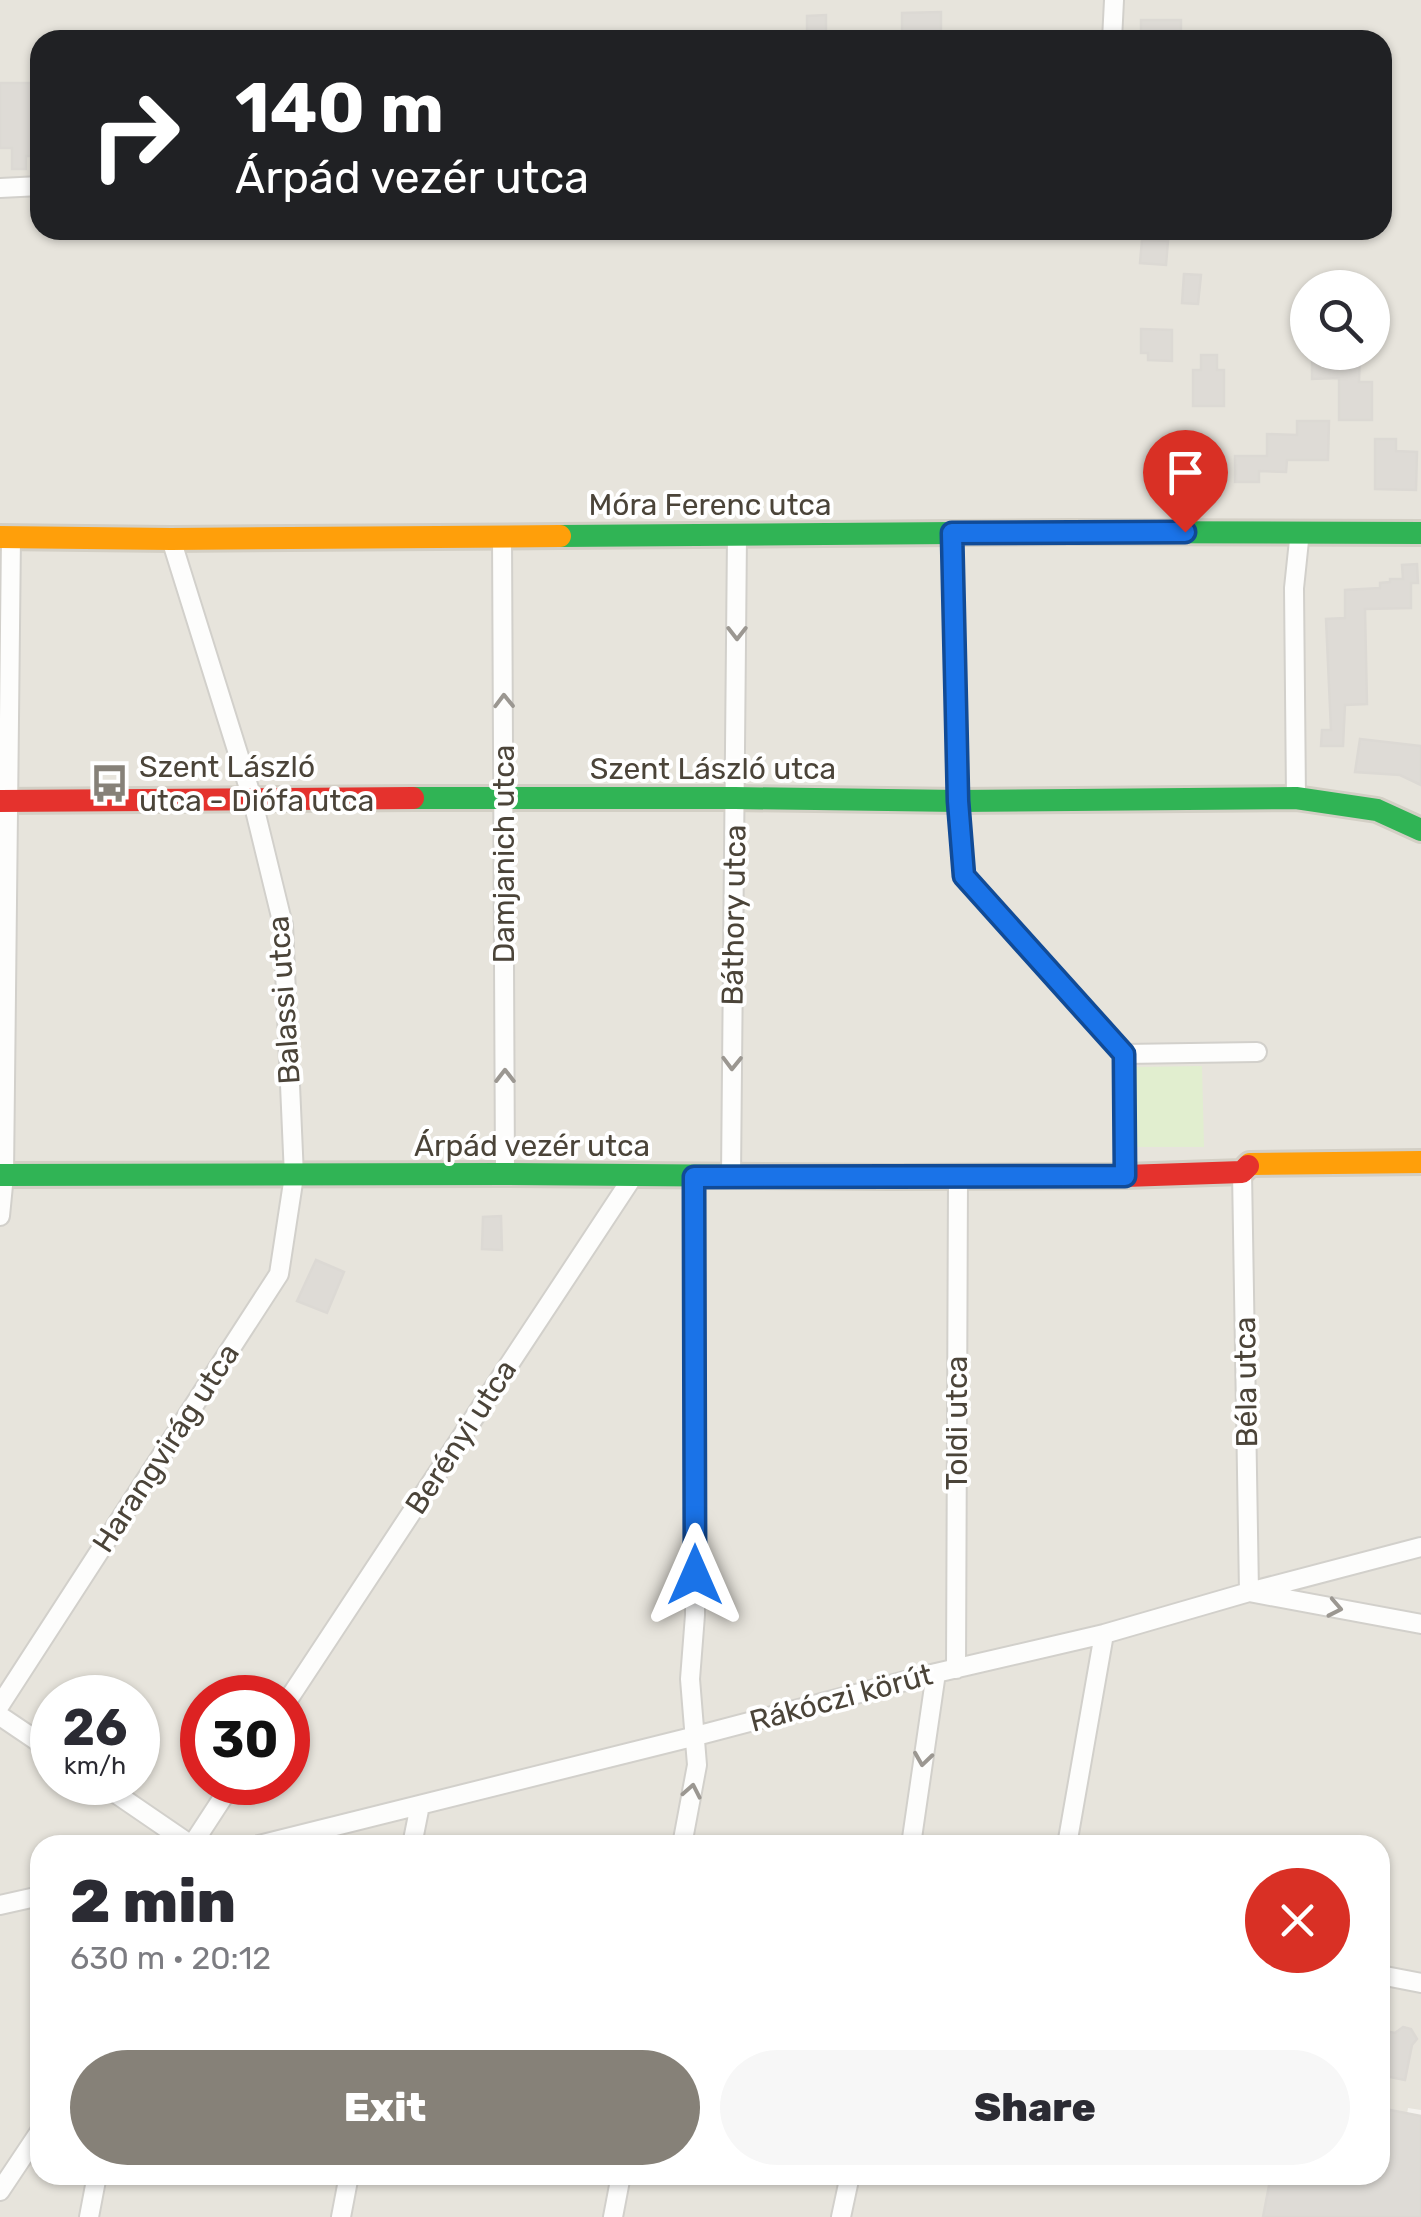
<!DOCTYPE html>
<html lang="en">
<head>
<meta charset="utf-8">
<style>
	body { margin:0; font-family:Rubik,sans-serif; background:#f7f7f7; color:#2b2b33; height:100vh; display:flex; flex-direction:column; font-size:38px; white-space:nowrap }
	* { box-sizing:border-box; margin:0 }
	p { font-size:32px; color:#7c7c81 }
	.icon { flex:none; width:55px; height:55px; fill:none; stroke:currentColor; stroke-width:2; stroke-linecap:round; stroke-linejoin:round }
	.map { position:relative; flex:1; overflow:hidden }
	.panel { position:absolute; left:30px; top:1835px; width:1360px; height:350px; display:flex; flex-direction:column; background:#fff; border-radius:30px; box-shadow:0 2px 8px #0004 }
	.panel>* { flex:none }
	.hud { position:absolute; left:30px; top:30px; width:1362px; height:210px; border-radius:30px; box-shadow:0 2px 8px #0004; background:#202124; color:#fff; overflow:hidden }
	.tools { position:absolute; left:1290px; top:270px; display:grid; gap:20px }
	.tools a { display:grid; place-items:center; width:100px; height:100px; border-radius:50%; background:#fff; box-shadow:0 2px 8px #0004; font-size:50px }
	.speed { position:absolute; left:30px; top:1675px; display:flex; gap:20px; font-size:50px; font-weight:700; text-align:center }
	.speed>* { display:grid; place-content:center; width:130px; height:130px; border-radius:50%; background:#fff; box-shadow:0 2px 8px #0004; line-height:1 }
	.speed small { font-size:25px; font-weight:400 }
	.speed .limit { border:15px solid #d22; background:#fff; color:#111 }
	.pin { position:absolute; display:grid; place-items:center; width:85px; height:85px; color:#fff; margin:-102px -42px; border-radius:50% 50% 50% 0; rotate:-45deg; box-shadow:0 0 10px #0007 }
	.pin .icon { rotate:45deg }
	.me { position:absolute; width:110px; margin:-55px; rotate:0deg; stroke-linejoin:round; filter:drop-shadow(0 0 8px #0008) }
	.turn { display:flex; align-items:center; gap:35px; height:210px; padding:0 40px; font-size:45px }
	.turn .icon { width:130px; height:130px; stroke-width:2.5 }
	.turn b { display:block; font-size:70px; line-height:85px }
	.round { display:grid; place-items:center; flex:none; width:105px; height:105px; border-radius:52px; background:#f7f7f7 }
	.head { display:flex; align-items:center; justify-content:space-between; height:170px; padding:0 40px }
	h1 { font-size:60px; font-weight:800; line-height:75px }
	.button { display:flex; gap:20px; margin-top:auto; padding:20px 40px }
	.button a { flex:1; height:115px; border-radius:60px; background:#868178; color:#fff; font-size:40px; font-weight:800; line-height:115px; text-align:center }
	.button a+a { background:#f7f7f7; color:#2b2b33 }
	.map>svg:first-child { display:block }
</style>
</head>
<body>
<div class="map">
<svg width="1421" height="2217" viewBox="0 0 1421 2217">
	<rect width="100%" height="100%" fill="#f4f2ee"/>
	<path fill="#e7e4dc" fill-rule="evenodd" d="M 0,0 L 1421,0 L 1421,2110 L 1408,2108 L 1389,2217 L 0,2217 ZM 40,40 L 1382,40 L 1382,230 L 40,230 ZM 1308,288 L 1372,288 L 1372,352 L 1308,352 ZM 52,1698 L 138,1698 L 138,1782 L 52,1782 ZM 202,1698 L 288,1698 L 288,1782 L 202,1782 ZM 40,1845 L 1380,1845 L 1380,2175 L 40,2175 Z"/>
	<path fill="#e1eecf" d="M 1202,1066 L 1204,1147 L 1136,1147 L 1136,1067 Z"/>
	<path fill="#dedbd6" stroke="#dcd9d4" stroke-width="2.5" d="M 941,12 L 941,39 L 902,40 L 902,13 Z
		M 826,15 L 826,40 L 807,40 L 807,16 Z
		M 1141,20 L 1181,20 L 1181,37 L 1141,37 Z
		M 0,83 L 40,83 L 40,156 L 26,156 L 26,169 L 12,169 L 12,148 L 0,148 Z
		M 1142,240 L 1168,241 L 1166,265 L 1140,263 Z
		M 1184,274 L 1201,275 L 1198,304 L 1182,303 Z
		M 1141,329 L 1172,330 L 1172,361 L 1148,360 L 1148,353 L 1141,353 Z
		M 1312,352 L 1360,352 L 1359,382 L 1372,382 L 1372,420 L 1339,420 L 1339,378 L 1312,379 Z
		M 1201,355 L 1217,355 L 1217,370 L 1224,370 L 1224,406 L 1193,406 L 1193,370 L 1201,370 Z
		M 1297,421 L 1329,421 L 1328,460 L 1287,460 L 1286,472 L 1259,471 L 1259,482 L 1235,482 L 1235,456 L 1267,456 L 1267,434 L 1297,435 Z
		M 1375,439 L 1396,439 L 1396,451 L 1417,452 L 1416,490 L 1375,489 Z
		M 1417,564 L 1418,583 L 1411,583 L 1411,608 L 1365,609 L 1367,704 L 1345,705 L 1343,746 L 1321,746 L 1322,730 L 1331,730 L 1326,619 L 1345,618 L 1345,590 L 1380,588 L 1380,583 L 1390,582 L 1390,579 L 1403,579 L 1402,565 Z
		M 1360,739 L 1421,746 L 1421,785 L 1400,775 L 1355,772 Z
		M 501,1216 L 502,1250 L 482,1249 L 483,1217 Z
		M 316,1260 L 344,1272 L 327,1313 L 297,1301 Z
		M 1403,2027 L 1411,2029 L 1417,2039 L 1412,2045 L 1405,2080 L 1380,2075 L 1380,2030 L 1395,2033 Z
		M 1380,2108 L 1421,2116 L 1421,2217 L 1263,2217 L 1271,2175 L 1380,2175 Z"/>
	<g fill="none" stroke-linecap="round" stroke-linejoin="round">
		<defs>
			<path id="street" d="M 1112,40 L 1114,0
				M 0,188 L 40,186
				M 952,533 L 958,801 L 963,875 L 1124,1054 L 1125,1176
				M 502,535 L 505,1174
				M 1296,798 L 1294,588 L 1300,531
				M 1124,1054 L 1257,1052
				M 1242,1172 L 1249,1592 L 1421,1624
				M 731,1176 L 737,535
				M 0,1216 L 4,1175 L 11,537
				M 956,1669 L 958,1178
				M 288,1700 L 634,1175
				M 0,1705 L 279,1274 L 294,1176 L 283,925 L 252,798 L 171,539
				M 0,1716 L 52,1751
				M 99,1782 L 191,1845
				M 192,1845 L 233,1782
				M 259,1845 L 696,1736 L 936,1673 L 1104,1634 L 1249,1592 L 1421,1547
				M 412,1845 L 420,1805
				M 682,1845 L 697,1765 L 690,1679 L 695,1615 L 694,1177
				M 911,1845 L 936,1673
				M 1067,1845 L 1104,1634
				M 0,1905 L 40,1896
				M 1380,1975 L 1421,1983
				M 0,2191 L 40,2131
				M 89,2217 L 97,2175
				M 341,2217 L 349,2175
				M 613,2217 L 621,2175
				M 841,2217 L 850,2175"/>
			<path id="fast" d="M 560,536 L 1071,532 L 1421,533
				M 413,798 L 735,798 L 958,801 L 1296,798 L 1377,810 L 1421,830
				M 0,1175 L 505,1174 L 890,1177"/>
			<path id="slow" d="M 0,537 L 171,539 L 560,536
				M 1248,1166 L 1250,1164 L 1421,1162"/>
			<path id="jam" d="M 0,801 L 413,798
				M 890,1177 L 1125,1176 L 1242,1172 L 1248,1166"/>
		</defs>
		<use href="#street" stroke="#d2d0cb" stroke-width="22"/>
		<use href="#fast" stroke="#d3cfc5" stroke-width="28"/>
		<use href="#slow" stroke="#d3cfc5" stroke-width="28"/>
		<use href="#jam" stroke="#d3cfc5" stroke-width="28"/>
		<use href="#street" stroke="#fdfdfc" stroke-width="18"/>
		<use href="#fast" stroke="#30b455" stroke-width="22"/>
		<use href="#slow" stroke="#ff9f0a" stroke-width="22"/>
		<use href="#jam" stroke="#e5322d" stroke-width="22"/>
	</g>
	<defs><path id="oneway-chevron" d="M-2-3.5L2.5 0L-2 3.5" fill="none" stroke-width="1.6" stroke-linecap="round" stroke-linejoin="round" transform="scale(2.5)"/></defs>
	<g stroke="#9b9791">
		<use href="#oneway-chevron" transform="translate(737 633) rotate(90)"/>
		<use href="#oneway-chevron" transform="translate(504 701) rotate(-91)"/>
		<use href="#oneway-chevron" transform="translate(732 1063) rotate(91)"/>
		<use href="#oneway-chevron" transform="translate(505 1076) rotate(-90)"/>
		<use href="#oneway-chevron" transform="translate(1335 1608) rotate(11)"/>
		<use href="#oneway-chevron" transform="translate(923 1759) rotate(98)"/>
		<use href="#oneway-chevron" transform="translate(692 1791) rotate(-79)"/>
	</g>
	<g fill="none" stroke-linecap="round" stroke-linejoin="round">
		<defs>
			<path id="route" d="M 695,1575 L 694,1177 L 1125,1176 L 1124,1054 L 964,876 L 958,801 L 952,533 L 1185,532"/>
		</defs>
		<use href="#route" stroke="#114b97" stroke-width="25"/>
		<use href="#route" stroke="#1a73e8" stroke-width="18"/>
	</g>
	<defs>
		<symbol id="bus-bare" viewBox="-9 -9 18 18"><path d="M-5-6H5V4H4V6H2V4H-2V6H-4V4H-5ZM-3.5-4V0h7V-4ZM-3.5 1.2v1.5H-2V1.2ZM2 1.2v1.5H3.5V1.2Z" fill="#868178" stroke="#fff" stroke-width="2.5" paint-order="stroke"/></symbol>
	</defs>
	<g fill-rule="evenodd">
		<use href="#bus-bare" x="82" y="756" width="55" height="55"/>
	</g>
	<g text-anchor="middle" dominant-baseline="central" stroke-width="8" stroke-linejoin="round" paint-order="stroke">
		<g font-size="30" fill="#4b4439" stroke="#fff">
			<text x="710" y="505">Móra Ferenc utca</text>
			<text x="713" y="769">Szent László utca</text>
			<text transform="translate(504 854) rotate(-90)">Damjanich utca</text>
			<text transform="translate(734 915) rotate(-89)">Báthory utca</text>
			<text transform="translate(284 1000) rotate(-94)">Balassi utca</text>
			<text x="532" y="1146">Árpád vezér utca</text>
			<text transform="translate(1246 1382) rotate(-91)">Béla utca</text>
			<text transform="translate(957 1423) rotate(-90)">Toldi utca</text>
			<text transform="translate(461 1437) rotate(-57)">Berényi utca</text>
			<text transform="translate(166 1448) rotate(-57)">Harangvirág utca</text>
			<text transform="translate(841 1698) rotate(-15)">Rákóczi körút</text>
		</g>
		<g font-size="30" fill="#4b4439" stroke="#fff" text-anchor="start">
			<text x="139" y="767">Szent László<tspan x="139" dy="34">utca - Diófa utca</tspan></text>
		</g>
	</g>
</svg>
<div class="tools">
<a><svg class="icon" aria-label="search" viewBox="0 0 24 24"><circle cx="10" cy="10" r="6"/><path d="M15 15l6 6"/></svg></a>
</div>
<div class="speed"><div>26<small>km/h</small></div><div class="limit">30</div></div>
<div class="pin" style="left:1185px;top:532px;background:#d93025"><svg class="icon" aria-label="arrive" viewBox="0 0 24 24"><path d="M6 21V4h12l-3 4 3 4H6"/></svg></div>
<svg class="me" style="left:695px;top:1575px" viewBox="-20 -20 40 40"><path d="M0-17L14 15 0 8-14 15z" fill="#1a73e8" stroke="#fff" stroke-width="4"/></svg>
<div class="hud">
<div class="turn"><svg class="icon" aria-label="right" viewBox="0 0 24 24"><path d="M7 20v-9h11M14 6l5 5-5 5"/></svg><div><b>140 m</b>Árpád vezér utca</div></div>
</div>
<section class="panel">
<div class="head"><div><h1>2 min</h1><p>630 m · 20:12</p></div><a class="round" style="background:#d93025;color:#fff"><svg class="icon" aria-label="close" viewBox="0 0 24 24"><path d="M6 6l12 12M18 6L6 18"/></svg></a></div>
<div class="button"><a>Exit</a><a>Share</a></div>
</section>
</div>
</body>
</html>
